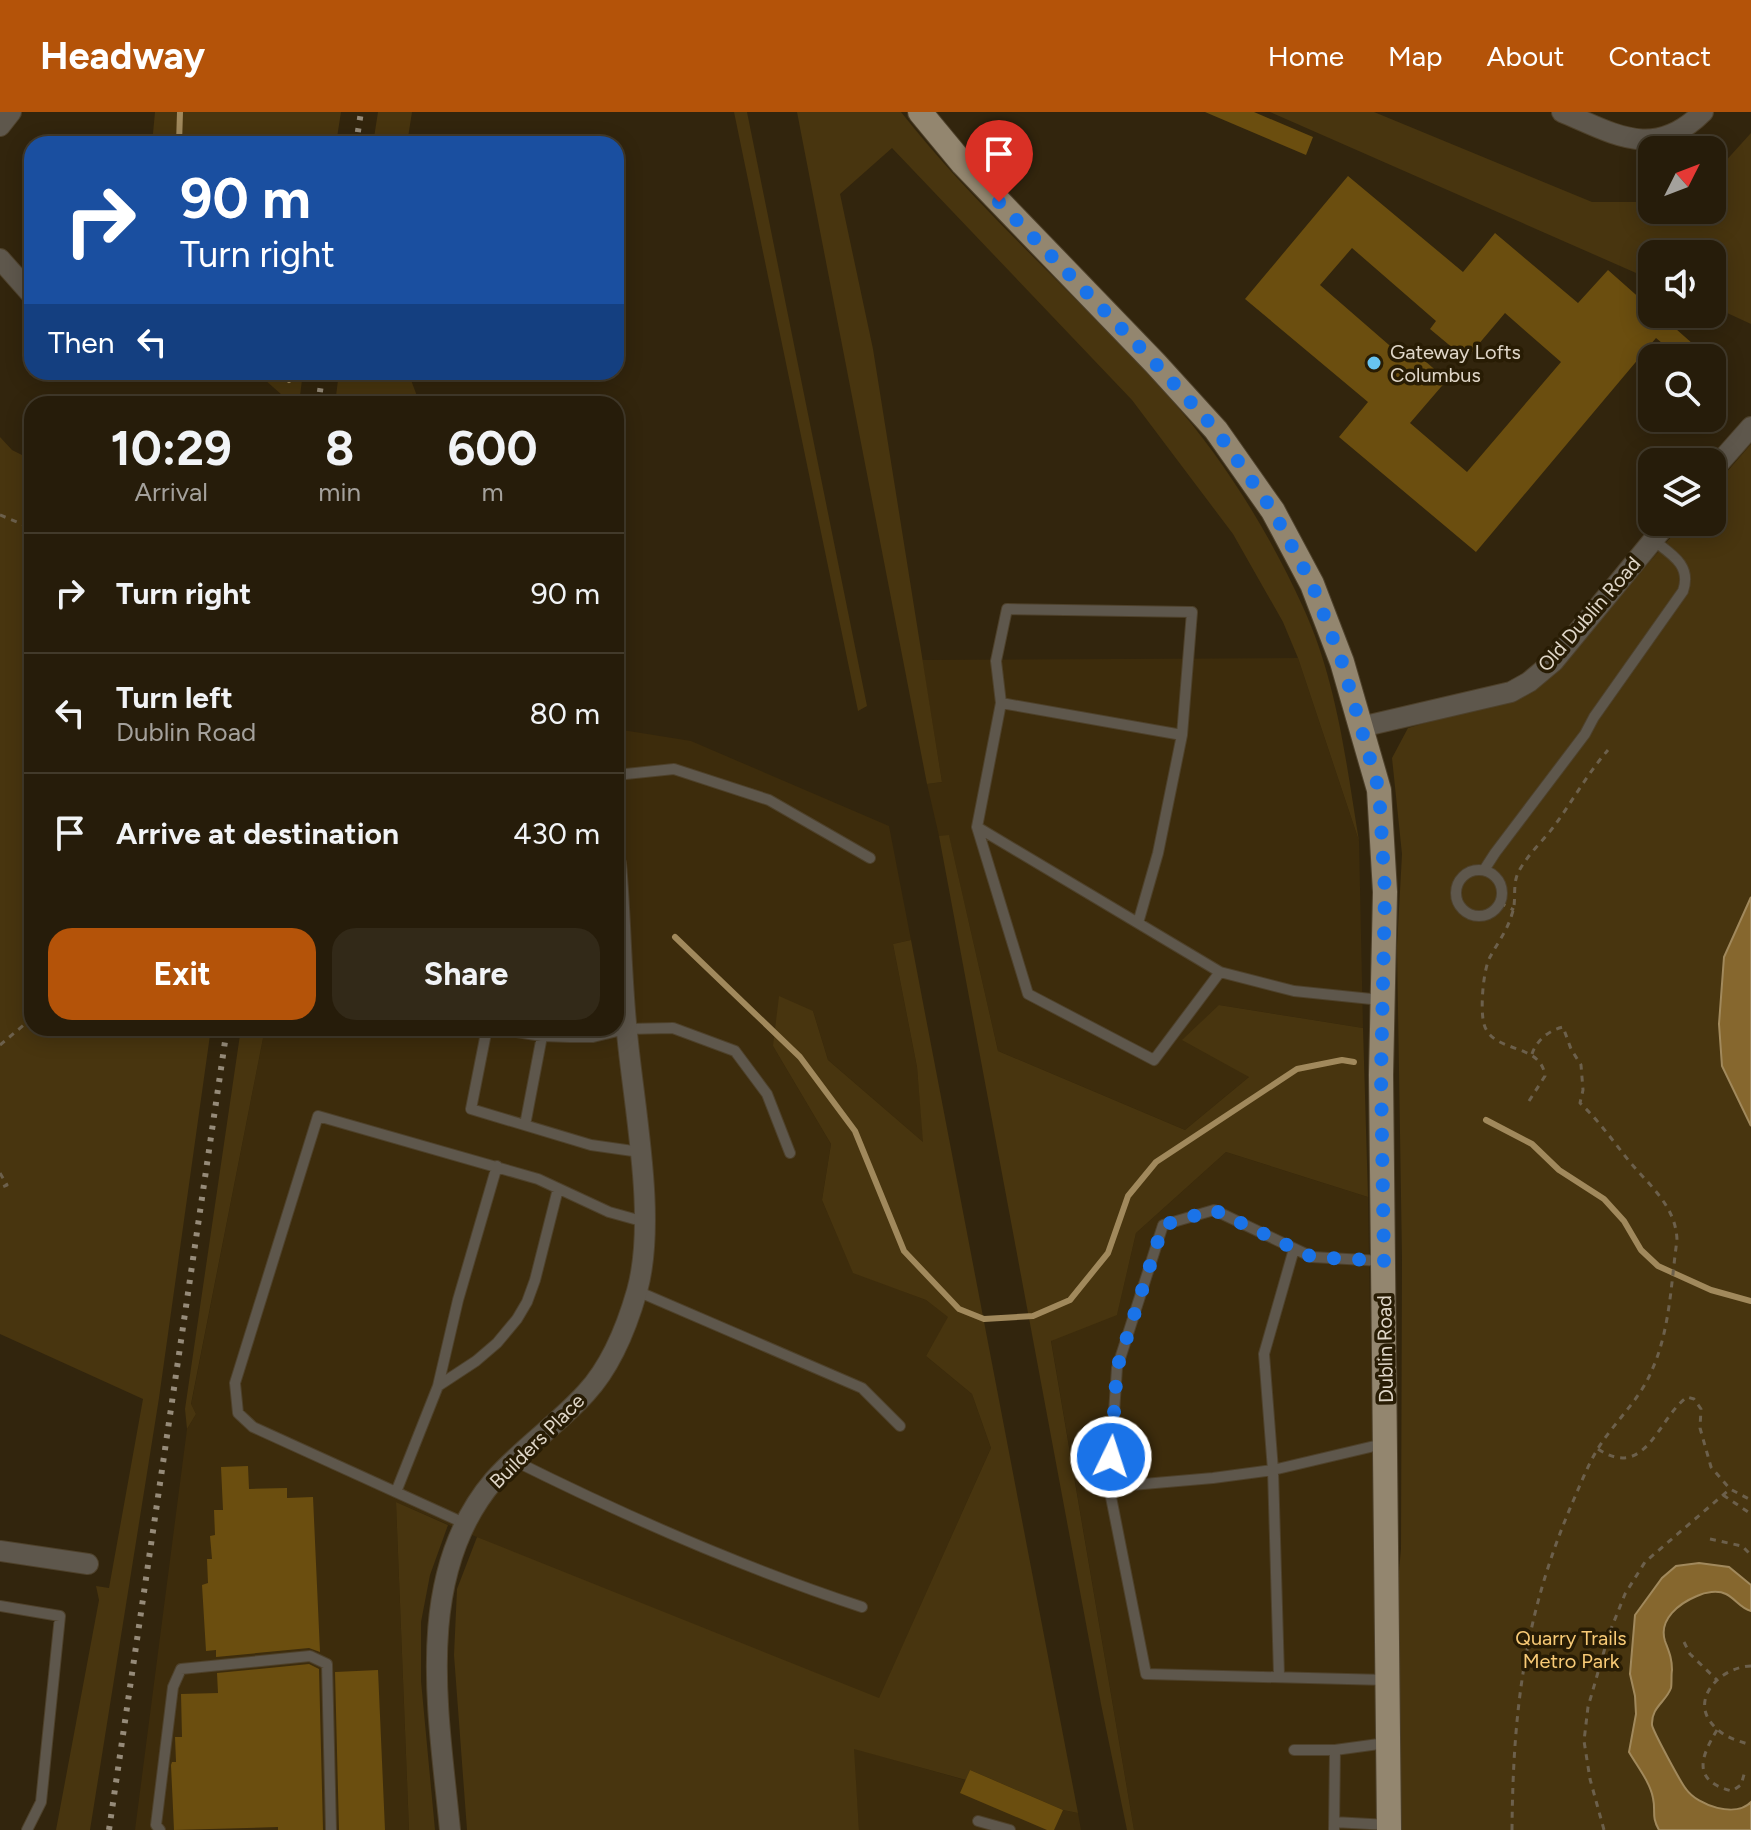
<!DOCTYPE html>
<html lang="en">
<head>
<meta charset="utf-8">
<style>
	body { margin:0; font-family:Figtree,sans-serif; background:#322918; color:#f1f3f6; height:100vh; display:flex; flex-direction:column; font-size:30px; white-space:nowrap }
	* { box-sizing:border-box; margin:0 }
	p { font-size:26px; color:#a4a19c }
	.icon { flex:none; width:44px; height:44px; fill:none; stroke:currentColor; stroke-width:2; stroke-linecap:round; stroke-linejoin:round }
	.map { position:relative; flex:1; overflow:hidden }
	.drawer { position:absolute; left:24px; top:284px; width:600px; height:640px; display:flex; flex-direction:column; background:#261c0a; border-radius:24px; box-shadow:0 4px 20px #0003,0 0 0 2px #423a2b }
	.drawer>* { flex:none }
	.guide { position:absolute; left:24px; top:24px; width:600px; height:244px; border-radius:24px; box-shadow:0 4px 20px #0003,0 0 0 2px #423a2b; background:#1a4fa0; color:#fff; overflow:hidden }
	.needle { width:52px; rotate:48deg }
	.fabs { position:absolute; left:1638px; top:24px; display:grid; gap:16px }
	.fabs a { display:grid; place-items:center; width:88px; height:88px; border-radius:16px; background:#261c0a; box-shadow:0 4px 20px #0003,0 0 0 2px #423a2b; font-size:40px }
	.pin { position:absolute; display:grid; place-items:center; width:68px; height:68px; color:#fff; margin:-82px -34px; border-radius:50% 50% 50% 0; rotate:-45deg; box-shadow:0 0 8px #0007 }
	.pin .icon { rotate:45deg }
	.me { position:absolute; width:88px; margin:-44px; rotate:4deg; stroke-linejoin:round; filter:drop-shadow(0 0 6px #0008) }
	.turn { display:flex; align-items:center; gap:28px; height:168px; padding:0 24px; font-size:36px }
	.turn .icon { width:104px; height:104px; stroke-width:2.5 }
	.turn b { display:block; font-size:56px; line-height:68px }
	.then { display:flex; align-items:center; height:76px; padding:0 24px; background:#0003; gap:16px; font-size:30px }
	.eta { display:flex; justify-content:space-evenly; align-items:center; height:136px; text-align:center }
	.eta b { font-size:48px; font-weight:700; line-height:56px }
	.cta { display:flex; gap:16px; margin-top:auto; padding:16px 24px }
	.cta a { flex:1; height:92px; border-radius:24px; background:#b45309; color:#fff; font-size:32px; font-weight:700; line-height:92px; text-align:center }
	.cta a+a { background:#322918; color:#f1f3f6 }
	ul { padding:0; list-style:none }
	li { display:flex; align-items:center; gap:24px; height:120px; padding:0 24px; border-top:2px solid #423a2b }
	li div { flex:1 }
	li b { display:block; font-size:30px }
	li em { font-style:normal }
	header { display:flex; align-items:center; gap:48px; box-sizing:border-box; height:112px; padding:0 40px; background:#b45309; color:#fff }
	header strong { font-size:38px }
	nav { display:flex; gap:44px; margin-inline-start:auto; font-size:28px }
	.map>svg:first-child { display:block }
</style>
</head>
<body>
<header>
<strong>Headway</strong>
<nav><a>Home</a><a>Map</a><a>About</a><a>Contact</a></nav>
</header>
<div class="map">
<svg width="1751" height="1718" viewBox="0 0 1751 1718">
	<rect width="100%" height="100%" fill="#32250d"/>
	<path fill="#3d2c0c" d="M 1298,546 L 1359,729 L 1363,916 L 1219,893 L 1249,965 L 1185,1018 L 998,939 L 949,724 L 939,724 L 927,672 L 942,670 L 922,548 Z
		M 616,617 L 691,629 L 889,714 L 911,828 L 893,832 L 917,955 L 924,1031 L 828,948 L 813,899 L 773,934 L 831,1032 L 822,1088 L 853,1160 L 926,1188 L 949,1205 L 926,1244 L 972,1282 L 991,1336 L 879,1587 L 495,1433 L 396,1390 L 409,1718 L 135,1718 L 187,1317 L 196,1302 L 191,1293 L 265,916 L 616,916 Z
		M 1226,1040 L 1368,1085 L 1379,1718 L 1134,1718 L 1051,1228 L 1117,1202 L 1136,1121 Z
		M 853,1636 L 965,1668 L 970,1658 L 1063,1698 L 1078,1701 L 1081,1718 L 859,1718 Z"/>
	<path fill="#48350f" d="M 155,0 L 341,0 L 336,32 L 152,32 Z
		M 378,0 L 412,0 L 407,32 L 373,32 Z
		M 734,0 L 747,0 L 867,594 L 858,599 Z
		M 797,0 L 901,0 C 982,103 1083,188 1170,286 C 1224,348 1269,420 1303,495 C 1337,569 1346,650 1359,729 L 1298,546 L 1283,510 L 1233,422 L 1132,288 L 892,36 L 840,82 L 873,237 L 942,670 L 927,672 Z
		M 1270,0 L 1374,0 L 1592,90 L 1652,90 L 1652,98 L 1712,98 L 1712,58 L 1722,53 L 1751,21 L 1751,212 L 1712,194 L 1712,142 L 1652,142 L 1652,168 Z
		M 256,260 L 303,260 L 299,292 L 281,292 L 282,283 Z
		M 339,260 L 408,260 L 420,292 L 335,292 Z
		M 0,325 L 12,338 L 32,348 L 32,916 L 211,916 L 159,1286 L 90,1718 L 56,1718 L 99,1488 L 96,1474 L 109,1476 L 143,1287 L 0,1222 Z
		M 1751,332 L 1751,1718 L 1401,1718 L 1389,1568 L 1401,1437 L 1402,1146 L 1397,834 L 1402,742 L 1392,646 L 1408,616 L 1514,585 L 1557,557 L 1684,410 L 1712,410 L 1712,377 Z
		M 949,723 L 998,939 L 1185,1018 L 1249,965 L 1182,928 L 1219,893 L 1363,916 L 1368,1085 L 1226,1040 L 1136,1121 L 1117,1203 L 1051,1229 L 1134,1718 L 1127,1718 L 1101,1592 L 939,724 Z
		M 911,828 L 1078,1701 L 1063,1698 L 970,1658 L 966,1668 L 854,1637 L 859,1718 L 467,1718 L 454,1543 L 457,1477 L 477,1425 L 879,1586 L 991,1336 L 972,1282 L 926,1244 L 948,1205 L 926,1188 L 853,1161 L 822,1088 L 831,1032 L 773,934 L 779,884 L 813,899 L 828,948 L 923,1030 L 917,955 L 893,832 Z
		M 241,916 L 265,916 L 191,1292 L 196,1302 L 187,1317 L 185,1297 Z
		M 396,1390 L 448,1413 L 430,1463 L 421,1510 L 421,1569 L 435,1718 L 409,1718 Z"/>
	<path fill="#86672e" stroke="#a1895c" stroke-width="2" d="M 1751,785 L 1751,1014 L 1722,954 L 1719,912 L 1724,845 Z
		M 1699,1451 L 1729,1455 L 1751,1473 L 1751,1499 C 1740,1496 1736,1487 1726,1482 C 1718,1478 1705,1480 1697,1484 C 1680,1491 1658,1507 1665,1529 C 1669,1540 1672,1546 1672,1558 C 1671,1563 1672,1571 1671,1576 C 1666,1590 1651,1595 1652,1613 C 1653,1619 1681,1671 1686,1677 C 1698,1694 1736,1706 1751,1690 L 1751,1718 L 1659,1718 C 1651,1704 1656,1700 1653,1686 C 1650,1670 1637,1654 1629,1640 L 1636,1602 L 1635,1584 L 1630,1562 L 1635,1503 L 1662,1466 L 1676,1454 Z"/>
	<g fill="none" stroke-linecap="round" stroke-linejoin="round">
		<path stroke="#a1895c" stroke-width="6" d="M 179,32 L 180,0
			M 281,260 L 289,268
			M 351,288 L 371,292
			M 675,825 L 800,945 L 855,1019 L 904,1139 L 959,1197 L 984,1207 L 1033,1204 L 1070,1188 L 1108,1141 L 1128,1084 L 1156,1050 L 1297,957 L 1342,948 L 1354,950
			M 1486,1008 L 1532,1032 L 1559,1058 L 1604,1087 L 1624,1109 L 1641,1138 L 1658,1154 L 1711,1178 L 1751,1189"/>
	</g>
	<path fill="#6b4e0f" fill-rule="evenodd" d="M 1205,0 L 1254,0 L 1313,25 L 1306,43 Z
		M 1348,64 L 1463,160 L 1495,121 L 1578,191 L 1608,158 L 1652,197 L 1652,202 L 1659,202 L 1693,232 L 1680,246 L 1656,226 L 1476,440 L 1339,325 L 1368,290 L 1245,187 ZM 1352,136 L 1436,209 L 1430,217 L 1466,247 L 1505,201 L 1561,250 L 1467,360 L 1410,311 L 1447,268 L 1411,237 L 1404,246 L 1320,173 Z
		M 248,1354 L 249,1377 L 287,1376 L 287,1386 L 313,1385 L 320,1540 L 309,1536 L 216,1545 L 216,1538 L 206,1539 L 202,1473 L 208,1471 L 207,1447 L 212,1447 L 210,1424 L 215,1423 L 214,1398 L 223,1398 L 221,1355 Z
		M 309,1552 L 319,1557 L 323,1718 L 278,1718 L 278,1715 L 174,1718 L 171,1653 L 172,1650 L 176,1650 L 175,1625 L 182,1625 L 181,1582 L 218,1581 L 217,1561 Z
		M 378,1558 L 385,1718 L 339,1718 L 335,1560 Z
		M 970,1658 L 1063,1698 L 1054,1718 L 1047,1718 L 960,1681 Z"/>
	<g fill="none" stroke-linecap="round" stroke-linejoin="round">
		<defs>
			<path id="lane" d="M 1001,591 L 1182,623
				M 616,663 L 674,657 L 769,688 L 870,746
				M 977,715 L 1028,882 L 1154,948 L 1220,860
				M1456 781a23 23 0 1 1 46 0a23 23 0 1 1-46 0Z
				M 1484,758 L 1495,741 L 1585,622 L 1594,605 L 1683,479 C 1692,453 1671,442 1653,428
				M 1138,811 L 1158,741 L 1182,623 L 1192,500 L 1007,497 L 996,549 L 1001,591 L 977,715 L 1220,860 L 1294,879 L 1381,888
				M 487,916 L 471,997 L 591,1033 L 640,1040
				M 490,916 L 542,924 L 570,925 L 593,925 L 626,917 L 673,916 L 735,939 L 767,982 L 790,1041
				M 525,1013 L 542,924
				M 1382,1149 L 1312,1145 L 1214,1098 L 1163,1113 L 1117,1256 L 1109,1375 L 1146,1562 L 1386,1568
				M 637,1179 L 862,1276 L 900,1314
				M 438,1274 L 458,1188 L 497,1054
				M 513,1348 C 627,1405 741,1455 862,1495
				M 1109,1375 L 1213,1366 L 1273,1358 L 1383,1332
				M 396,1380 L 438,1274 L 476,1249 L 497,1231 L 517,1207 L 527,1190 L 535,1168 L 558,1077
				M 466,1412 L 253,1315 L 238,1301 L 235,1271 L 318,1004 L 538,1067 L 609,1100 L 645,1110
				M 0,1494 L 60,1504 L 41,1690 L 27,1718
				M 1279,1563 L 1273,1358 L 1264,1242 L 1294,1137
				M 1294,1638 L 1335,1638 L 1386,1631
				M 978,1709 L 1010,1718
				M 1334,1710 L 1388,1713
				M 160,1718 L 156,1713 L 173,1575 L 181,1557 L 310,1544 L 327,1552 L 331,1718
				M 1334,1718 L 1335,1638"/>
			<path id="street" d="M 1562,0 C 1615,22 1654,49 1703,0
				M 0,14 L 11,0
				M 0,147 L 32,183
				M 1712,359 L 1751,315
				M 1361,615 L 1511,580 L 1529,570 L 1554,549 L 1668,410
				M 0,1439 L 88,1452
				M 450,1718 C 439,1604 412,1464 494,1368 C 522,1336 557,1313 586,1281 C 611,1254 627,1214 637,1179 C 657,1107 634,997 627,921 C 621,865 621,808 616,752"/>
			<path id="primary" d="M 920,0 L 963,52 L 1155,251 L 1216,318 L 1273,399 L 1312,472 L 1342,550 L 1379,678 L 1385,780 L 1381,963 L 1389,1718"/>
		</defs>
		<use href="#lane" stroke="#4e412b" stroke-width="12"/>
		<use href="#street" stroke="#4e412b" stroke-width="22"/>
		<use href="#primary" stroke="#4e412b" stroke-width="26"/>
		<path stroke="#6c604c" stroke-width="3" stroke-dasharray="6 6" stroke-linecap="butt" d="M 0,403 L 32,416
			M 1500,791 L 1514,798
			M 0,933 L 32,906
			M 1529,989 L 1545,964 C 1541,930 1492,942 1484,912 C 1480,898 1483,858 1490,845 C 1498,830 1507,819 1512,802 C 1517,789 1512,774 1518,761 C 1526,744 1544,728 1555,713 C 1573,688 1588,661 1608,638
			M 0,1061 L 7,1073 L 0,1076
			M 1598,1337 C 1646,1369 1658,1306 1687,1285 L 1694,1287 L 1701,1297 L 1700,1316 L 1711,1355 L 1730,1377 L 1751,1388
			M 1723,1383 L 1751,1402
			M 1710,1427 L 1742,1434 L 1751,1443
			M 1684,1530 L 1690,1542 L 1717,1568
			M 1751,1554 C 1719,1555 1686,1590 1717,1617 C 1726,1626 1739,1629 1751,1633
			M 1717,1618 C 1700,1646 1692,1669 1732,1679 L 1741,1673 L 1745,1659
			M 1512,1718 C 1513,1596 1525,1500 1574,1387 C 1581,1371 1588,1353 1597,1338 C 1614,1310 1640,1288 1652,1258 C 1670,1218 1671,1171 1677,1128 C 1676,1094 1649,1073 1629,1049 C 1613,1029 1599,1009 1580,991 L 1583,978 L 1581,953 L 1571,937 L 1563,915 C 1549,918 1536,929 1532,942
			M 1604,1718 L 1590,1667 L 1584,1629 L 1588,1595 L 1609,1522 L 1625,1482 L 1645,1450 L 1730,1377"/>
		<use href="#lane" stroke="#5e574c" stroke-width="10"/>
		<use href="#street" stroke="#5e574c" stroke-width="20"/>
		<use href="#primary" stroke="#93866f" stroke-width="24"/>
		<path stroke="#968b79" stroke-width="6" stroke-dasharray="4 8" stroke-linecap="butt" d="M 356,32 L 361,0
			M 318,292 L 323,260
			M 109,1718 L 227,916"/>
	</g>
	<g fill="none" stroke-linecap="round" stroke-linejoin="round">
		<path stroke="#1a73e8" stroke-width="14" stroke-dasharray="0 25.2" d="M 999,90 L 1155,251 L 1216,318 L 1273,399 L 1312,472 L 1342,550 L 1379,678 L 1385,780 L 1381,963 L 1384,1149 L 1312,1145 L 1214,1098 L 1163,1113 L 1117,1256 L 1111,1345"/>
	</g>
	<circle fill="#67c4f0" stroke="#281c04" stroke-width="3" cx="1374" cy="251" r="8"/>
	<g text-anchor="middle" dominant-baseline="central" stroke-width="7" stroke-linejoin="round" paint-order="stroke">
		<g font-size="20" fill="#e0d7c9" stroke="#281c04" text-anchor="start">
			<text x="1390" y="240">Gateway Lofts<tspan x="1390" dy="23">Columbus</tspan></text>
		</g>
		<g font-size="20" fill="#e0d7c9" stroke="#281c04">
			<text transform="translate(1589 502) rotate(-49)">Old Dublin Road</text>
			<text transform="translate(1385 1237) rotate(-91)">Dublin Road</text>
			<text transform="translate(537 1329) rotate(-45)">Builders Place</text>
		</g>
		<g font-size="20" fill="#f8ca76" stroke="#281c04">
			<text x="1571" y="1526">Quarry Trails<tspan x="1571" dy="23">Metro Park</tspan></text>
		</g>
	</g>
</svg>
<div class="fabs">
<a><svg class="needle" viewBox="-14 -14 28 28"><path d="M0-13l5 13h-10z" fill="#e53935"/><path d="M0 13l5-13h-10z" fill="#a4a19c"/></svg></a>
<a><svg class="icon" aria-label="sound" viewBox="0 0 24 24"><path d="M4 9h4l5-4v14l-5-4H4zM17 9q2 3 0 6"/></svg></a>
<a><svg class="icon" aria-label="search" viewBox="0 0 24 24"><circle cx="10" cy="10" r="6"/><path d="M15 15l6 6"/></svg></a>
<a><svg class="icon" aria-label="layers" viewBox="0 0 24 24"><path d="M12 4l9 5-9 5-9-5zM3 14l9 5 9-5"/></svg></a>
</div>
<div class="pin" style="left:999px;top:90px;background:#d93025"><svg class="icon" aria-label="arrive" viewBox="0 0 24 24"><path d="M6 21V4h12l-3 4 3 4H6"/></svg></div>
<svg class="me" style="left:1111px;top:1345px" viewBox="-20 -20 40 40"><circle r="17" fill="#1a73e8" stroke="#fff" stroke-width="3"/><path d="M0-11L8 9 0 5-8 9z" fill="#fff"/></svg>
<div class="guide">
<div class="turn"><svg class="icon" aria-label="right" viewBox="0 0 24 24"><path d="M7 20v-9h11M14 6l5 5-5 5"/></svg><div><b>90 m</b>Turn right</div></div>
<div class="then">Then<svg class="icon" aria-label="left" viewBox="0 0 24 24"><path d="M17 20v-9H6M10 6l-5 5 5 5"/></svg></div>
</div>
<section class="drawer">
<div class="eta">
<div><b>10:29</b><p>Arrival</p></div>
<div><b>8</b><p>min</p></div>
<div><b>600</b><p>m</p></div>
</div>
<ul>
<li><svg class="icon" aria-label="right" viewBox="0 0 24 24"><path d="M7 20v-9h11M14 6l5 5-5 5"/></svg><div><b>Turn right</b></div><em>90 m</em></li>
<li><svg class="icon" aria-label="left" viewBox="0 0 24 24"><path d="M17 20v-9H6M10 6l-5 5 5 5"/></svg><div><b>Turn left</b><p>Dublin Road</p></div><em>80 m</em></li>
<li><svg class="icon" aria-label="arrive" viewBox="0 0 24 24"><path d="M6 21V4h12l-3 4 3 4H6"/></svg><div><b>Arrive at destination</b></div><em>430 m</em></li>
</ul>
<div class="cta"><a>Exit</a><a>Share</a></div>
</section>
</div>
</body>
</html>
